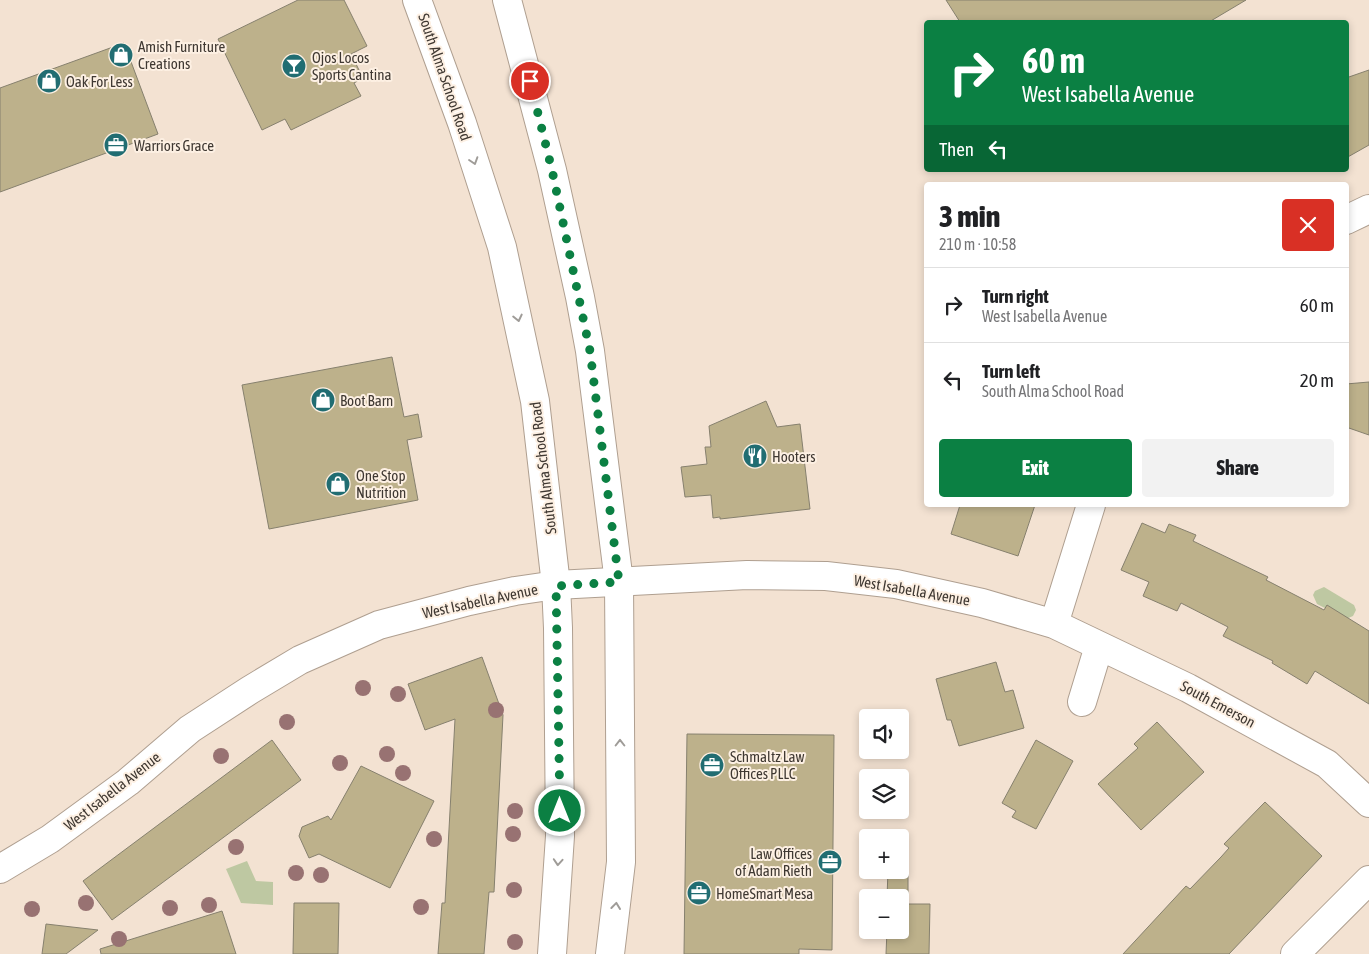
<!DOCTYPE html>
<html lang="en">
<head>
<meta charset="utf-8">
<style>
	body { margin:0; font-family:"Asap Condensed",sans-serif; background:#f2f2f2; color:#202124; height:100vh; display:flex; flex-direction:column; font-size:19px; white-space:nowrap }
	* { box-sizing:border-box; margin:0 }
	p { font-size:16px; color:#757577 }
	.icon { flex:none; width:28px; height:28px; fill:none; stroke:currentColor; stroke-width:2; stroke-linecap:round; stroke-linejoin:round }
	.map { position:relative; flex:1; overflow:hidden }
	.side { position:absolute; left:924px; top:182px; width:425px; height:325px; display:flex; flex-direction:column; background:#fff; border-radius:5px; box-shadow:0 2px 8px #0003 }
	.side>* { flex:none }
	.banner { position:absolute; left:924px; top:20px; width:425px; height:152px; border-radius:5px; box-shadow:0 2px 8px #0003; background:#0b8043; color:#fff; overflow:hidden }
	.controls { position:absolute; left:859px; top:709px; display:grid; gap:10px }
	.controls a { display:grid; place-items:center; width:50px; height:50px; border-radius:5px; background:#fff; box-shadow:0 2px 8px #0003; font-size:25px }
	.pin { position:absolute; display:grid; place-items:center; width:42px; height:42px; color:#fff; margin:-21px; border:2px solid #fff; border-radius:50%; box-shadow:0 1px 5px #0007 }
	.me { position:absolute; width:55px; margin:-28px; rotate:0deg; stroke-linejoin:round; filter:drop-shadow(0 0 4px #0008) }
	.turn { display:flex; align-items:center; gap:18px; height:105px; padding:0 15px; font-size:22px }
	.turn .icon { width:65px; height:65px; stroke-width:2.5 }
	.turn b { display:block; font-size:35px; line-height:42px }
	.then { display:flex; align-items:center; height:48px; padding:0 15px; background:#0003; gap:10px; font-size:19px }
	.round { display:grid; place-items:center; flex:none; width:52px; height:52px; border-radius:5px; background:#f2f2f2 }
	.overview { display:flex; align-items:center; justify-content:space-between; height:85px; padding:0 15px }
	h1 { font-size:30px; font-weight:800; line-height:38px }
	.cta { display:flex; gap:10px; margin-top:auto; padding:10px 15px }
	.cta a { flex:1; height:58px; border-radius:5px; background:#0b8043; color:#fff; font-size:20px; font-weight:800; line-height:58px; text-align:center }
	.cta a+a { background:#f2f2f2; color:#202124 }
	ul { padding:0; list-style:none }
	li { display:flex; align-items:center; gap:15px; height:75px; padding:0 15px; border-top:1px solid #e0e0e0 }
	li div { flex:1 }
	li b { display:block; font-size:19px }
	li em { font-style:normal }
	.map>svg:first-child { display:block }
</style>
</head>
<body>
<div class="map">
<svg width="1369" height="954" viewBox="0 0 1369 954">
	<rect width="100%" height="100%" fill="#f3e2d2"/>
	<path fill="#bec8a2" d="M 1324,587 L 1354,605 L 1356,610 L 1353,616 L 1346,619 L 1317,604 L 1313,595 L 1315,591 Z
		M 247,861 L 256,881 L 273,882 L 273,905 L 241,903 L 226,869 Z"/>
	<path fill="#bdb18b" stroke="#86806e" d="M 298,0 L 344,0 L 367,46 L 351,54 L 363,78 L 354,83 L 361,96 L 291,130 L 285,119 L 262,130 L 218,39 Z
		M 946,0 L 1246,0 L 1209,22 L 960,22 Z
		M 124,43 L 158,134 L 0,192 L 0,88 Z
		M 1369,70 L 1369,145 L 1346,158 L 1346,78 Z
		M 392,357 L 404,417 L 418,414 L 422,437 L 407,440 L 418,500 L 269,529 L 242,385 Z
		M 1369,382 L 1369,435 L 1346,427 L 1346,384 Z
		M 766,401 L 777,427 L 800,424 L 810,509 L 720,519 L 720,517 L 713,518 L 711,495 L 685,497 L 681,467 L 707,464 L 705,447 L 711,447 L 709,426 Z
		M 960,505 L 1035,505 L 1018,556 L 951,534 Z
		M 1142,523 L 1165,533 L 1169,524 L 1196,535 L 1193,541 L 1268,577 L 1266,580 L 1324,610 L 1327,605 L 1369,631 L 1369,704 L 1315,671 L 1307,684 L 1272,663 L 1273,661 L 1223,636 L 1228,627 L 1181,603 L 1177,611 L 1143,596 L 1149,582 L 1121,570 Z
		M 482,657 L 503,715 L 494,892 L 489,892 L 484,954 L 438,954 L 442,903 L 445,903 L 455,719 L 425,730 L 408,684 Z
		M 996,662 L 1005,692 L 1013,690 L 1024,728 L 959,746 L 951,720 L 947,720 L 936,679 Z
		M 1157,722 L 1204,772 L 1141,830 L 1098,784 L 1138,748 L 1134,744 Z
		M 687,734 L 834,735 L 832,950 L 799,949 L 799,954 L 684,954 Z
		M 272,740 L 301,780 L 112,920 L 83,881 Z
		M 1036,740 L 1073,761 L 1036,829 L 1012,817 L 1016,811 L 1002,803 Z
		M 361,766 L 434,801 L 390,888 L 319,854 L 309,858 L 299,836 L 302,827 L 328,816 L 331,820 Z
		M 1265,802 L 1322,856 L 1229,954 L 1123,954 L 1186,886 L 1190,889 L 1221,857 L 1229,848 L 1224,844 Z
		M 888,870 L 908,870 L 908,904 L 930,904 L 929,954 L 886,954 L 887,930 L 900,930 L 900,898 L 887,898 Z
		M 294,903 L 339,903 L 338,954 L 293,954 Z
		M 222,911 L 236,954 L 101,954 L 100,949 Z
		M 46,924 L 98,930 L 66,954 L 42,954 Z"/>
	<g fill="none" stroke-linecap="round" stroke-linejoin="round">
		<defs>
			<path id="street" d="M 1346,220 L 1369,209
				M 1054,624 L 1091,505
				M 1082,702 L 1099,646
				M 0,869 L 50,839 L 128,782 L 190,729 L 250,690 L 300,660 L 379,625 L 469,601 L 515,591 L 556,585 L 747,575 L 826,576 L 896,584 L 982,603 L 1054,624 L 1188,688 L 1327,764 L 1369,803
				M 1295,954 L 1369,880"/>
			<path id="secondary" d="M 417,0 L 462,123 L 502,247 L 535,401 L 556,585 L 558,628 L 560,836 L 552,954
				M 507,0 L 552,170 L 580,297 L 590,351 L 619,582 L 621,862 L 610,954"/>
		</defs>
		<use href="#street" stroke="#af9f90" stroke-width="30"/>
		<use href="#secondary" stroke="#af9f90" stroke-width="30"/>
		<use href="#street" stroke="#fff" stroke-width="28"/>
		<use href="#secondary" stroke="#fff" stroke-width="28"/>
	</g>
	<g fill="#987272">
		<circle cx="363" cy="688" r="8"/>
		<circle cx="398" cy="694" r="8"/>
		<circle cx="496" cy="710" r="8"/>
		<circle cx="287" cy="722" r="8"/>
		<circle cx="387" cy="754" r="8"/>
		<circle cx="221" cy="756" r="8"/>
		<circle cx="340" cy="763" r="8"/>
		<circle cx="403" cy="773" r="8"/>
		<circle cx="515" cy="811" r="8"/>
		<circle cx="513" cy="834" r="8"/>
		<circle cx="434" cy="839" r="8"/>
		<circle cx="236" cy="847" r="8"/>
		<circle cx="296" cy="873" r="8"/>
		<circle cx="321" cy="875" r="8"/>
		<circle cx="514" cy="890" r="8"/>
		<circle cx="86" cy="903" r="8"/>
		<circle cx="209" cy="905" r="8"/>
		<circle cx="421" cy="907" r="8"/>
		<circle cx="170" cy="908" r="8"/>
		<circle cx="32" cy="909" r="8"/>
		<circle cx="119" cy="939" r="8"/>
		<circle cx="515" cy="942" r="8"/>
	</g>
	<defs><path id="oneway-chevron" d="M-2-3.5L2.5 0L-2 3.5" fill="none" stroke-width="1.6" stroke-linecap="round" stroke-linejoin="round" transform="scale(1.25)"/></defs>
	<g stroke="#9f9c98">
		<use href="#oneway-chevron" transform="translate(474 161) rotate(72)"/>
		<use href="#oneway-chevron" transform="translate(518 318) rotate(77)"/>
		<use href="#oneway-chevron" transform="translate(620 743) rotate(-90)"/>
		<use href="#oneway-chevron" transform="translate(558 862) rotate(94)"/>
		<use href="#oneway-chevron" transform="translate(616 906) rotate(-83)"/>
	</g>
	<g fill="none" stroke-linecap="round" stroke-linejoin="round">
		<path stroke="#0b8043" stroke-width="9" stroke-dasharray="0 16.2" d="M 530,81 L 552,170 L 590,351 L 619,582 L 556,586 L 560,811"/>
	</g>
	<defs>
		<symbol id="shop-disc" viewBox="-11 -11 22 22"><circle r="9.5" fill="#216d72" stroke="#fdf0e3"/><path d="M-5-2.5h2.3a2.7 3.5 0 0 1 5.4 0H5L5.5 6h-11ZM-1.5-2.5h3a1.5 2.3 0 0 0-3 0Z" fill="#fff"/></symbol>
		<symbol id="bar-disc" viewBox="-11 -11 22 22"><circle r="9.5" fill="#216d72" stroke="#fdf0e3"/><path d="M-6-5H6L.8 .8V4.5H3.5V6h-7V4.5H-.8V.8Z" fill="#fff"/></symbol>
		<symbol id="office-disc" viewBox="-11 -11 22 22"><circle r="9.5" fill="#216d72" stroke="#fdf0e3"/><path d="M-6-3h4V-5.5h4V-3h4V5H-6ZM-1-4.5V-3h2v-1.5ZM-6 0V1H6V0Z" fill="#fff"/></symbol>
		<symbol id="restaurant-disc" viewBox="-11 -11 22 22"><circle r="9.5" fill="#216d72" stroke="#fdf0e3"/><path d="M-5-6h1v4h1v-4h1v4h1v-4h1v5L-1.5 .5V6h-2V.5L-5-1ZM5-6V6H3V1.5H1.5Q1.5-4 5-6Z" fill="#fff"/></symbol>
	</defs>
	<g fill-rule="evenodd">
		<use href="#shop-disc" x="107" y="41" width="28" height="28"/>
		<use href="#bar-disc" x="280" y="52" width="28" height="28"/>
		<use href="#shop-disc" x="35" y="67" width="28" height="28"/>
		<use href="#office-disc" x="102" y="131" width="28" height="28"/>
		<use href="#shop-disc" x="309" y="386" width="28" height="28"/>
		<use href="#restaurant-disc" x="741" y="442" width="28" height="28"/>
		<use href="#shop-disc" x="324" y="470" width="28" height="28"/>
		<use href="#office-disc" x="698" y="751" width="28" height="28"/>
		<use href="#office-disc" x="816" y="848" width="28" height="28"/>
		<use href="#office-disc" x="685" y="879" width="28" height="28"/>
	</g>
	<g text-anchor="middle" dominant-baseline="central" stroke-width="4" stroke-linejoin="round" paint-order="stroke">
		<g font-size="15" fill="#3f3832" stroke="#fdf0e3" text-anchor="start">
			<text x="138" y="46">Amish Furniture<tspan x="138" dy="17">Creations</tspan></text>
			<text x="312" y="57">Ojos Locos<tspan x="312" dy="17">Sports Cantina</tspan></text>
			<text x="66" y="81">Oak For Less</text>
			<text x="134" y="145">Warriors Grace</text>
			<text x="340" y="400">Boot Barn</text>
			<text x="772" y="456">Hooters</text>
			<text x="356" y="475">One Stop<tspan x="356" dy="17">Nutrition</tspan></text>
			<text x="730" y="756">Schmaltz Law<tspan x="730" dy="17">Offices PLLC</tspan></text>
			<text x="812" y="853" text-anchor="end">Law Offices<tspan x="812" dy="17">of Adam Rieth</tspan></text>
			<text x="716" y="893">HomeSmart Mesa</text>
		</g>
		<g font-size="15" fill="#3f3832" stroke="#fdf0e3">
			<text transform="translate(445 77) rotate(71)">South Alma School Road</text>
			<text transform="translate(543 468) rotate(-97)">South Alma School Road</text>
			<text transform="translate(912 590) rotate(10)">West Isabella Avenue</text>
			<text transform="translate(480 601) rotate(-12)">West Isabella Avenue</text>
			<text transform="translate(1218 704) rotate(28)">South Emerson</text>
			<text transform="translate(112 791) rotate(-38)">West Isabella Avenue</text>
		</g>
	</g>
</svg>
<div class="controls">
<a><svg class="icon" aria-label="sound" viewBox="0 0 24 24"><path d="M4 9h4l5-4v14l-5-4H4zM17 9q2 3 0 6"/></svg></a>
<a><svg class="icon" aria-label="layers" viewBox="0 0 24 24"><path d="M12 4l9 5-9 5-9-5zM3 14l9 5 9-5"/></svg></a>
<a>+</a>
<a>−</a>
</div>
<div class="pin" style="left:530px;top:81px;background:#d93025"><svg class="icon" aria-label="arrive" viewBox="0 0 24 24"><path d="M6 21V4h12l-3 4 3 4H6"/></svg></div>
<svg class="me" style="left:560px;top:811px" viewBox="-20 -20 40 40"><circle r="17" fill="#0b8043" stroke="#fff" stroke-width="3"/><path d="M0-11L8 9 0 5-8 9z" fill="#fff"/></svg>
<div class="banner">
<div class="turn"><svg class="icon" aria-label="right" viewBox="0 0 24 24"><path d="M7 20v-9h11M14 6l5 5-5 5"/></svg><div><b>60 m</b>West Isabella Avenue</div></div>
<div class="then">Then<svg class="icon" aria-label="left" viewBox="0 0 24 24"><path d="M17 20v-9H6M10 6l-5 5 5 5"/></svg></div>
</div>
<section class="side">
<div class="overview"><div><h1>3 min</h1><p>210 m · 10:58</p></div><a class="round" style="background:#d93025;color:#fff"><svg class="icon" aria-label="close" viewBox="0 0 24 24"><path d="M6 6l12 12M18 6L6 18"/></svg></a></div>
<ul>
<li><svg class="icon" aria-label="right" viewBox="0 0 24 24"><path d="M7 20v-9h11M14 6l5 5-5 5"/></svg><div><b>Turn right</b><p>West Isabella Avenue</p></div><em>60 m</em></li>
<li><svg class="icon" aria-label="left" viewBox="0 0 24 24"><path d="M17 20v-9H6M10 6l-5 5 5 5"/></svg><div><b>Turn left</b><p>South Alma School Road</p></div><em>20 m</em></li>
</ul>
<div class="cta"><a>Exit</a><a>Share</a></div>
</section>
</div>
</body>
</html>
